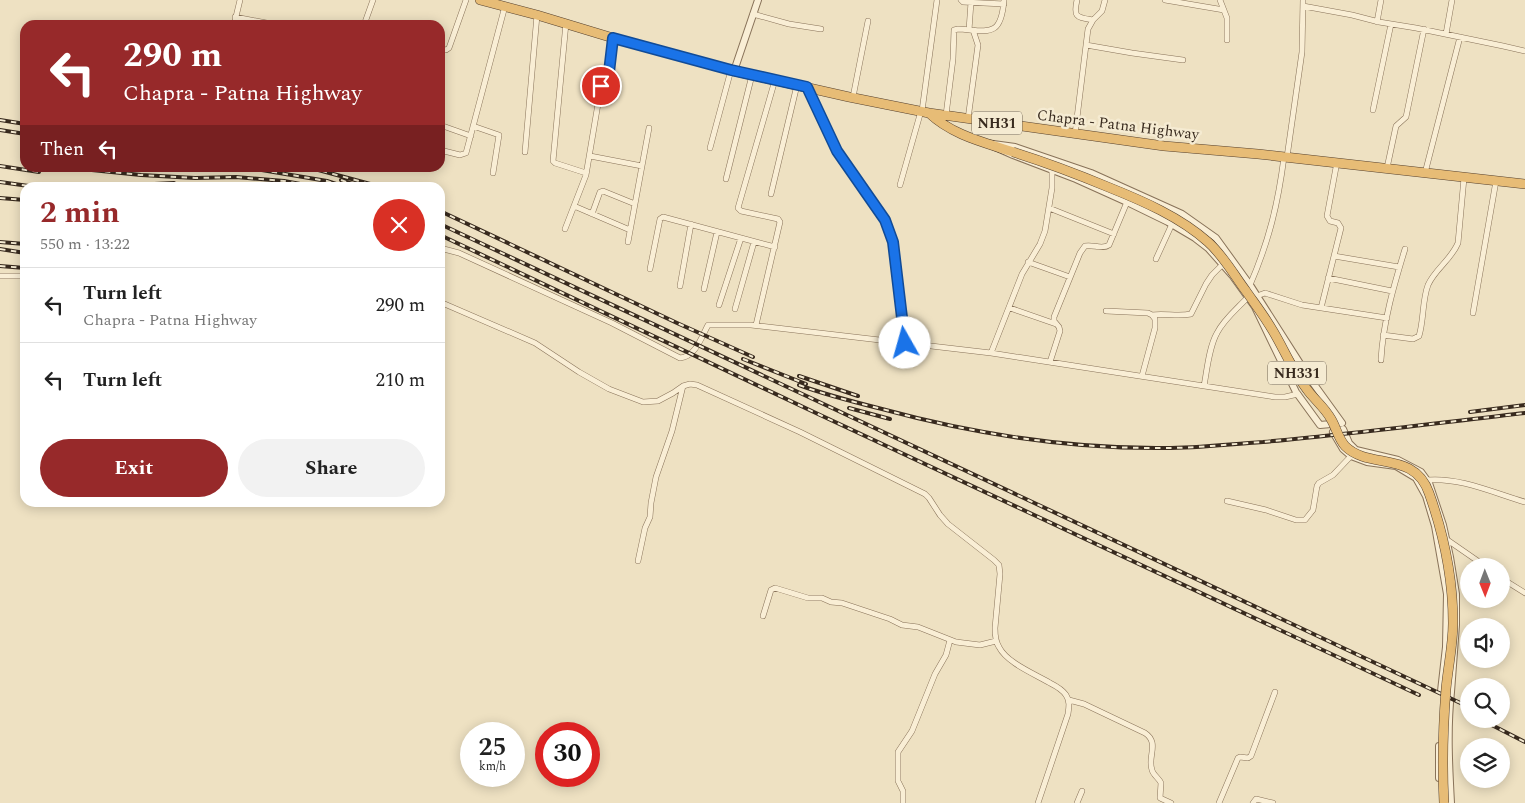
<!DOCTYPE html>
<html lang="en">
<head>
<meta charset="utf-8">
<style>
	body { margin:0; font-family:Spectral,serif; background:#f2f2f2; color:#222; height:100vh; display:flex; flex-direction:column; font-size:19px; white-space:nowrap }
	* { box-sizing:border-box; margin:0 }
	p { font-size:16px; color:#767676 }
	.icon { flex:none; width:28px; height:28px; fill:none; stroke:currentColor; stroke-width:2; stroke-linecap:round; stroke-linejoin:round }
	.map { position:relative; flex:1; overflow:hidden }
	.panel { position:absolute; left:20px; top:182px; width:425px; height:325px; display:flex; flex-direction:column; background:#fff; border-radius:15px; box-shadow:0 2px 12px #0003 }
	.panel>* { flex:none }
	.top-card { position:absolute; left:20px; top:20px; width:425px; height:152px; border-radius:15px; box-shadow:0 2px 12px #0003; background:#97292a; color:#fff; overflow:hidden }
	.needle { width:32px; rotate:179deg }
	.tools { position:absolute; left:1460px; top:558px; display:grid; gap:10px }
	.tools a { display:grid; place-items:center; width:50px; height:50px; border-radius:50%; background:#fff; box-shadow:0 2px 12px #0003; font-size:25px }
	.speed { position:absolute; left:460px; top:722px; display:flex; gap:10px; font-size:25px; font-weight:700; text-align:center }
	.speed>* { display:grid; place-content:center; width:65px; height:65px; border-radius:50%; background:#fff; box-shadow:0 2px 12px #0003; line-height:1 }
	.speed small { font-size:12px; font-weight:400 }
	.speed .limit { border:8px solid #d22; background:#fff; color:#111 }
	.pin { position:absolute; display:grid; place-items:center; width:42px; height:42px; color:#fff; margin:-21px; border:2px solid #fff; border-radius:50%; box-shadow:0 1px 5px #0007 }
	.me { position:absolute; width:55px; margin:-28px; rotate:353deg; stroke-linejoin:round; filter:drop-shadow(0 0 4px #0008) }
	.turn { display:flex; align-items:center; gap:18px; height:105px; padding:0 20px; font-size:22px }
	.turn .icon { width:65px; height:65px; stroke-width:2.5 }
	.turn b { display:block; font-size:35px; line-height:42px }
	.then { display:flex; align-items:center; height:48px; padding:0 20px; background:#0003; gap:10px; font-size:19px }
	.round { display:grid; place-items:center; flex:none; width:52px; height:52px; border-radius:26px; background:#f2f2f2 }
	.overview { display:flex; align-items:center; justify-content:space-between; height:85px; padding:0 20px }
	h1 { font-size:30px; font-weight:700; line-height:38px; color:#97292a }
	.primary-button { display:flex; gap:10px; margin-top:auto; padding:10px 20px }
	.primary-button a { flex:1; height:58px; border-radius:30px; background:#97292a; color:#fff; font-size:20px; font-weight:700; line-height:58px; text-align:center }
	.primary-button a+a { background:#f2f2f2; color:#222 }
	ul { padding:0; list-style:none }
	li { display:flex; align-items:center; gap:15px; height:75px; padding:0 20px; border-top:1px solid #e0e0e0 }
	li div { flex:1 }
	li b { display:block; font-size:19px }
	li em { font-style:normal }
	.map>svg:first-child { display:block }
</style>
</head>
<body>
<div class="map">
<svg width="1525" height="803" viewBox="0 0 1525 803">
	<rect width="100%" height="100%" fill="#eee1c2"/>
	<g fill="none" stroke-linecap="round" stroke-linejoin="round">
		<defs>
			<path id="minor" d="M 961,0 L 963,2 L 1004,4
				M 1077,0 C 1073,18 1077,17 1093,20
				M 1165,0 L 1224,10
				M 1220,0 L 1227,18 L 1227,40
				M 1303,6 L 1352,15 L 1379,22 L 1416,28 L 1503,46 L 1525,51
				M 753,14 L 789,24 L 821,29
				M 235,17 L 277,25
				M 1377,22 L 1381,0
				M 566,23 L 553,161 L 555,163 L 586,173
				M 234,25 L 240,0
				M 364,25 L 373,0
				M 969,30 L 971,2
				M 1446,34 L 1452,0
				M 1086,45 L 1132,53 L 1183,60
				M 440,49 L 446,50 L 449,48 L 466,0
				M 807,87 L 837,151 L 885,220 L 890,231 L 893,242 L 905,343
				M 853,97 L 868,21
				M 1373,110 L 1391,24
				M 922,111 L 937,0
				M 946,115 L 953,59 L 954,30 L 958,29 C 989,31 1001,38 1004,0
				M 968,119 L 978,45 L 973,30
				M 440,125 L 471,136
				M 473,126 L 499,135 L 493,173
				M 1075,134 L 1088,29 L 1093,20 L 1102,11 L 1105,0
				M 710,148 L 731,70
				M 440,150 L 460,155 L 466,153 L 505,6
				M 525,152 L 537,15
				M 590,156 L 642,166
				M 1287,157 L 1302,52 L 1303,0
				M 1387,168 L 1396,126 L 1406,117 L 1424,29
				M 1425,173 L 1460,37
				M 726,179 L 752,75
				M 900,185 L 921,111
				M 771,194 L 797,85
				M 574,206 L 630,230
				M 1049,208 L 1114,234
				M 592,214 L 600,192 L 603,191 L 635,204
				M 565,229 L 586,175 L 601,86 L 609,71 L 613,38
				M 628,242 L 649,128
				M 440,248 L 459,253 L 612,323 L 680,358 C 696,356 701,338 708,325 L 751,325 L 991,353 L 1275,397 L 1285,397 L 1298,394
				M 1334,256 L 1399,267
				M 1156,259 L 1172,224
				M 1028,262 L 1070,277
				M 650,269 L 660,219 L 663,217 L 775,247
				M 0,276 L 25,276
				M 1328,278 L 1392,291
				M 1250,285 C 1269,241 1278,204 1284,157
				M 680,286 L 691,224
				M 704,289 L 717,232
				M 1257,296 L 1265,293 L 1302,305 L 1387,318
				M 440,302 L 535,343 L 579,372 L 609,389 L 643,402 L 658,401 L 673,393 L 683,386 L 690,384 L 697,385 L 800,432 L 925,494 L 929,498 L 940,515 L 948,524 L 994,560 L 999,565 L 1000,574 L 995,628 C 995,634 995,641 999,647 C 1007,663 1035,674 1050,683 C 1056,686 1062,689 1066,695 C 1070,701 1069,707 1068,714 L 1038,803
				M 719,305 L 741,238
				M 1010,308 L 1056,324
				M 1321,308 L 1341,228 L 1338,223 L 1330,221 L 1327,216 L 1337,162
				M 735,309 L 754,242
				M 1106,311 L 1148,313 L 1152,315 L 1155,319 L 1155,328 L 1142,376
				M 1473,313 L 1496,181
				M 1152,315 C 1165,313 1178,317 1191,314 L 1206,284 L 1212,275 L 1223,264
				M 756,325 L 780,222 L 778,219 L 741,211 L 738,208 L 775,80
				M 1383,335 L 1413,339 L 1419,336 C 1424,320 1422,301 1428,285 C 1435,269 1451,260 1458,243 L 1464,178
				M 991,353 L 1022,274 L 1040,244 L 1045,231 L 1052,188 L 1052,169
				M 1381,360 C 1383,322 1394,285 1405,249
				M 1050,362 L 1060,331 L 1059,327 L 1054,321 L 1054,317 L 1080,253 L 1085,246 C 1093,244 1102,250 1109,245 L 1127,202
				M 1204,386 C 1207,370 1209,347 1217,333 C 1224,319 1238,308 1248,297
				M 1427,480 C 1460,477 1494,493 1525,502
				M 1227,501 L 1266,510 L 1296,520 L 1305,520 L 1313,510 L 1317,486 L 1319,483 L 1333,475 L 1351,456
				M 1446,539 L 1485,566
				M 638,561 L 645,528 L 650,517 L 651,503 L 656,477 L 672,431 L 683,386
				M 1501,578 L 1525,593
				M 763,616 L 771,590 L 775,588 L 808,598 L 822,598 L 831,602 L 842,603 L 890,619 L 902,625 L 918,627 L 956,642 L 980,645 L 996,641
				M 1069,700 L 1084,704 L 1145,733 C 1160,743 1147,757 1152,770 C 1153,775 1159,778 1161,783 L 1160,798 L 1171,803
				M 903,803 L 903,791 L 898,781 L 898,752 L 912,731 L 935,674 L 946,655 L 950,640
				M 1077,803 L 1082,791
				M 1219,803 L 1238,758 L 1240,757 L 1248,758 L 1251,756 L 1275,692
				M 1253,803 L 1256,799 L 1273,803"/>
			<path id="tertiary" d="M 734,71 L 758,0
				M 986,143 L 1015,147 L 1091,173 L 1182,214 L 1216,238 L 1250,285 L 1308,376 L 1342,423 L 1320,425 L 1296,392 L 1255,307 L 1232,275 L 1208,248 L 1195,238 L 1168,222 L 1127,202 L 1076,179 L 1013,155 Z
				M 1343,429 L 1349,443 L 1356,450 L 1398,460 L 1421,472 L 1429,483 L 1443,525 L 1450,557 L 1456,594 L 1456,625 L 1451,692 L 1441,691 L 1446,647 L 1447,594 L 1435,526 L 1426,496 L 1416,478 L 1396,466 L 1367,462 L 1351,456 L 1343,449 L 1333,432 Z
				M 1451,692 C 1447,729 1449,766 1451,803
				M 1439,778 L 1439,746"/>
			<path id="trunk" d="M 480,0 L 537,15 L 613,38 L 734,71 L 849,97 L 929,113 L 1164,146 L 1258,154 L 1525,184
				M 929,113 C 952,135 983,142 1013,152"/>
		</defs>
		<use href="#minor" stroke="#887259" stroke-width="6"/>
		<use href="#tertiary" stroke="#887259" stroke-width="8"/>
		<use href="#trunk" stroke="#55402e" stroke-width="10"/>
		<use href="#minor" stroke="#f9eed5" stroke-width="5"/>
		<use href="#tertiary" stroke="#f9eed5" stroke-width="6"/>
		<use href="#trunk" stroke="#e7bc76" stroke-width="9"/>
		<defs>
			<path id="rail" d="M 0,120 L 25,124
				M 0,130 L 25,134
				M 0,166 L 39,172
				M 72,168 L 141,175 L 195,178 L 236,177 L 284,181 L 322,188
				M 250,168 L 327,181 L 348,188
				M 311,168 L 385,188
				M 341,180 L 363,188
				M 0,182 L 43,188
				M 167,187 L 202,188
				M 76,188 L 174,183
				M 257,188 L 264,185
				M 0,198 L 25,200
				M 440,211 L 677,323 L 753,357
				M 440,224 L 1469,707
				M 440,235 L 818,414 L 1419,695
				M 0,242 L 25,244
				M 0,249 L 25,253
				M 0,266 L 25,268
				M 743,359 L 806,384
				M 799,376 L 858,396
				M 799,385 C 826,395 854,402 882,409 C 974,434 1070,449 1165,448 C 1198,448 1230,444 1263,442 C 1350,434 1438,423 1525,413
				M 849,408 L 890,419
				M 1470,412 L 1525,405
				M 1480,719 L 1525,742"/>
		</defs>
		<use href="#rail" stroke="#382a1e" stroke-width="4"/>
		<use href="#rail" stroke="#f5ebd2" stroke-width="2" stroke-dasharray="5.5" stroke-linecap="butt"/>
		<defs>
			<path id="trunk-bridge" d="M 1013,152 C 1045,162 1077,174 1108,187 C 1143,201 1180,217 1208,242 C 1223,255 1234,275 1246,291 C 1255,304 1265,317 1273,331 C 1285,351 1294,374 1309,392 C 1316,401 1325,408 1331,419 C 1336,427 1338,438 1345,446 C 1369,470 1414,450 1429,493 C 1444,535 1453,579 1453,623 C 1453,645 1448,667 1446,689 C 1443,727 1442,765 1444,803"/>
		</defs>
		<use href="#trunk-bridge" stroke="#55402e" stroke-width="10" stroke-linecap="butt"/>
		<use href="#trunk-bridge" stroke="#e7bc76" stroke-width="9"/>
	</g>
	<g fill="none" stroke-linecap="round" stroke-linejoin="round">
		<defs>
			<path id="route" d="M 601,86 L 609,72 L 613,38 L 731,70 L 807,87 L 837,151 L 885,220 L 893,242 L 905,343"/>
		</defs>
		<use href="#route" stroke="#114b97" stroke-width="12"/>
		<use href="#route" stroke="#1a73e8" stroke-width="9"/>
	</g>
	<g text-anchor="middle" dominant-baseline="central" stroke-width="5" stroke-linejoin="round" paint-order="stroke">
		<g fill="#f5ebd2" stroke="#716454" stroke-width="1">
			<rect x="972" y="111.5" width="50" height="23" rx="4"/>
			<rect x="1268" y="361.5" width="58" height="23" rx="4"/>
		</g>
		<g font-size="14" font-weight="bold" fill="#382a1e">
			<text x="997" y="123">NH31</text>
			<text x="1297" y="373">NH331</text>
		</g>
		<g font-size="15" fill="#382a1e" stroke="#f5ebd2">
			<text transform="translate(1118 125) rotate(7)">Chapra - Patna Highway</text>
		</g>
	</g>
</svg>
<div class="tools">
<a><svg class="needle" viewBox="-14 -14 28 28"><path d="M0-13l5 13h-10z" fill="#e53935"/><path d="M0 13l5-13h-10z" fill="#767676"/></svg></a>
<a><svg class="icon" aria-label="sound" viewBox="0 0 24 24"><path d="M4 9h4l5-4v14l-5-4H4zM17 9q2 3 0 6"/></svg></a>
<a><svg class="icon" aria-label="search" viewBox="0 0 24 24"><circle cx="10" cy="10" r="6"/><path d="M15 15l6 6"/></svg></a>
<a><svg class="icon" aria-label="layers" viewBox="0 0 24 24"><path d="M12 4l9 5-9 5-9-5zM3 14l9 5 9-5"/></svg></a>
</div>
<div class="speed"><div>25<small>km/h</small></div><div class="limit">30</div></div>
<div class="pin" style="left:601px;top:86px;background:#d93025"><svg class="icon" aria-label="arrive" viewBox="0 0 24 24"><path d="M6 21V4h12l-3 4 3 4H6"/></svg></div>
<svg class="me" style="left:905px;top:343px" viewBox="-20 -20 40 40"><circle r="19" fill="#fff"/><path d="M0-13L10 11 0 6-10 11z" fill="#1a73e8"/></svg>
<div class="top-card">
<div class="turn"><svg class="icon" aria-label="left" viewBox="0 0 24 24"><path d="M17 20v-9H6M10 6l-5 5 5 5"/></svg><div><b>290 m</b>Chapra - Patna Highway</div></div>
<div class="then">Then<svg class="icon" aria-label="left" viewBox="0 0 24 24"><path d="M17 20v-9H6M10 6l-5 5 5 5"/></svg></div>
</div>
<section class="panel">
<div class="overview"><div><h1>2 min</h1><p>550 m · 13:22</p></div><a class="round" style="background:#d93025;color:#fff"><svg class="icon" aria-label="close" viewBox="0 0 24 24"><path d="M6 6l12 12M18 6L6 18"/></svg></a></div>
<ul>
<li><svg class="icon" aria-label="left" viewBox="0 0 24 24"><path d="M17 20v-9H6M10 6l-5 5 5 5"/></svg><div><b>Turn left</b><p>Chapra - Patna Highway</p></div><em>290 m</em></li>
<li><svg class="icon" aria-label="left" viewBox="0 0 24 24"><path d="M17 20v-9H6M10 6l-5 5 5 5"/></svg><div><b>Turn left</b></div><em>210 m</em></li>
</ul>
<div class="primary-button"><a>Exit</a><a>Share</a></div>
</section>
</div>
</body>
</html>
